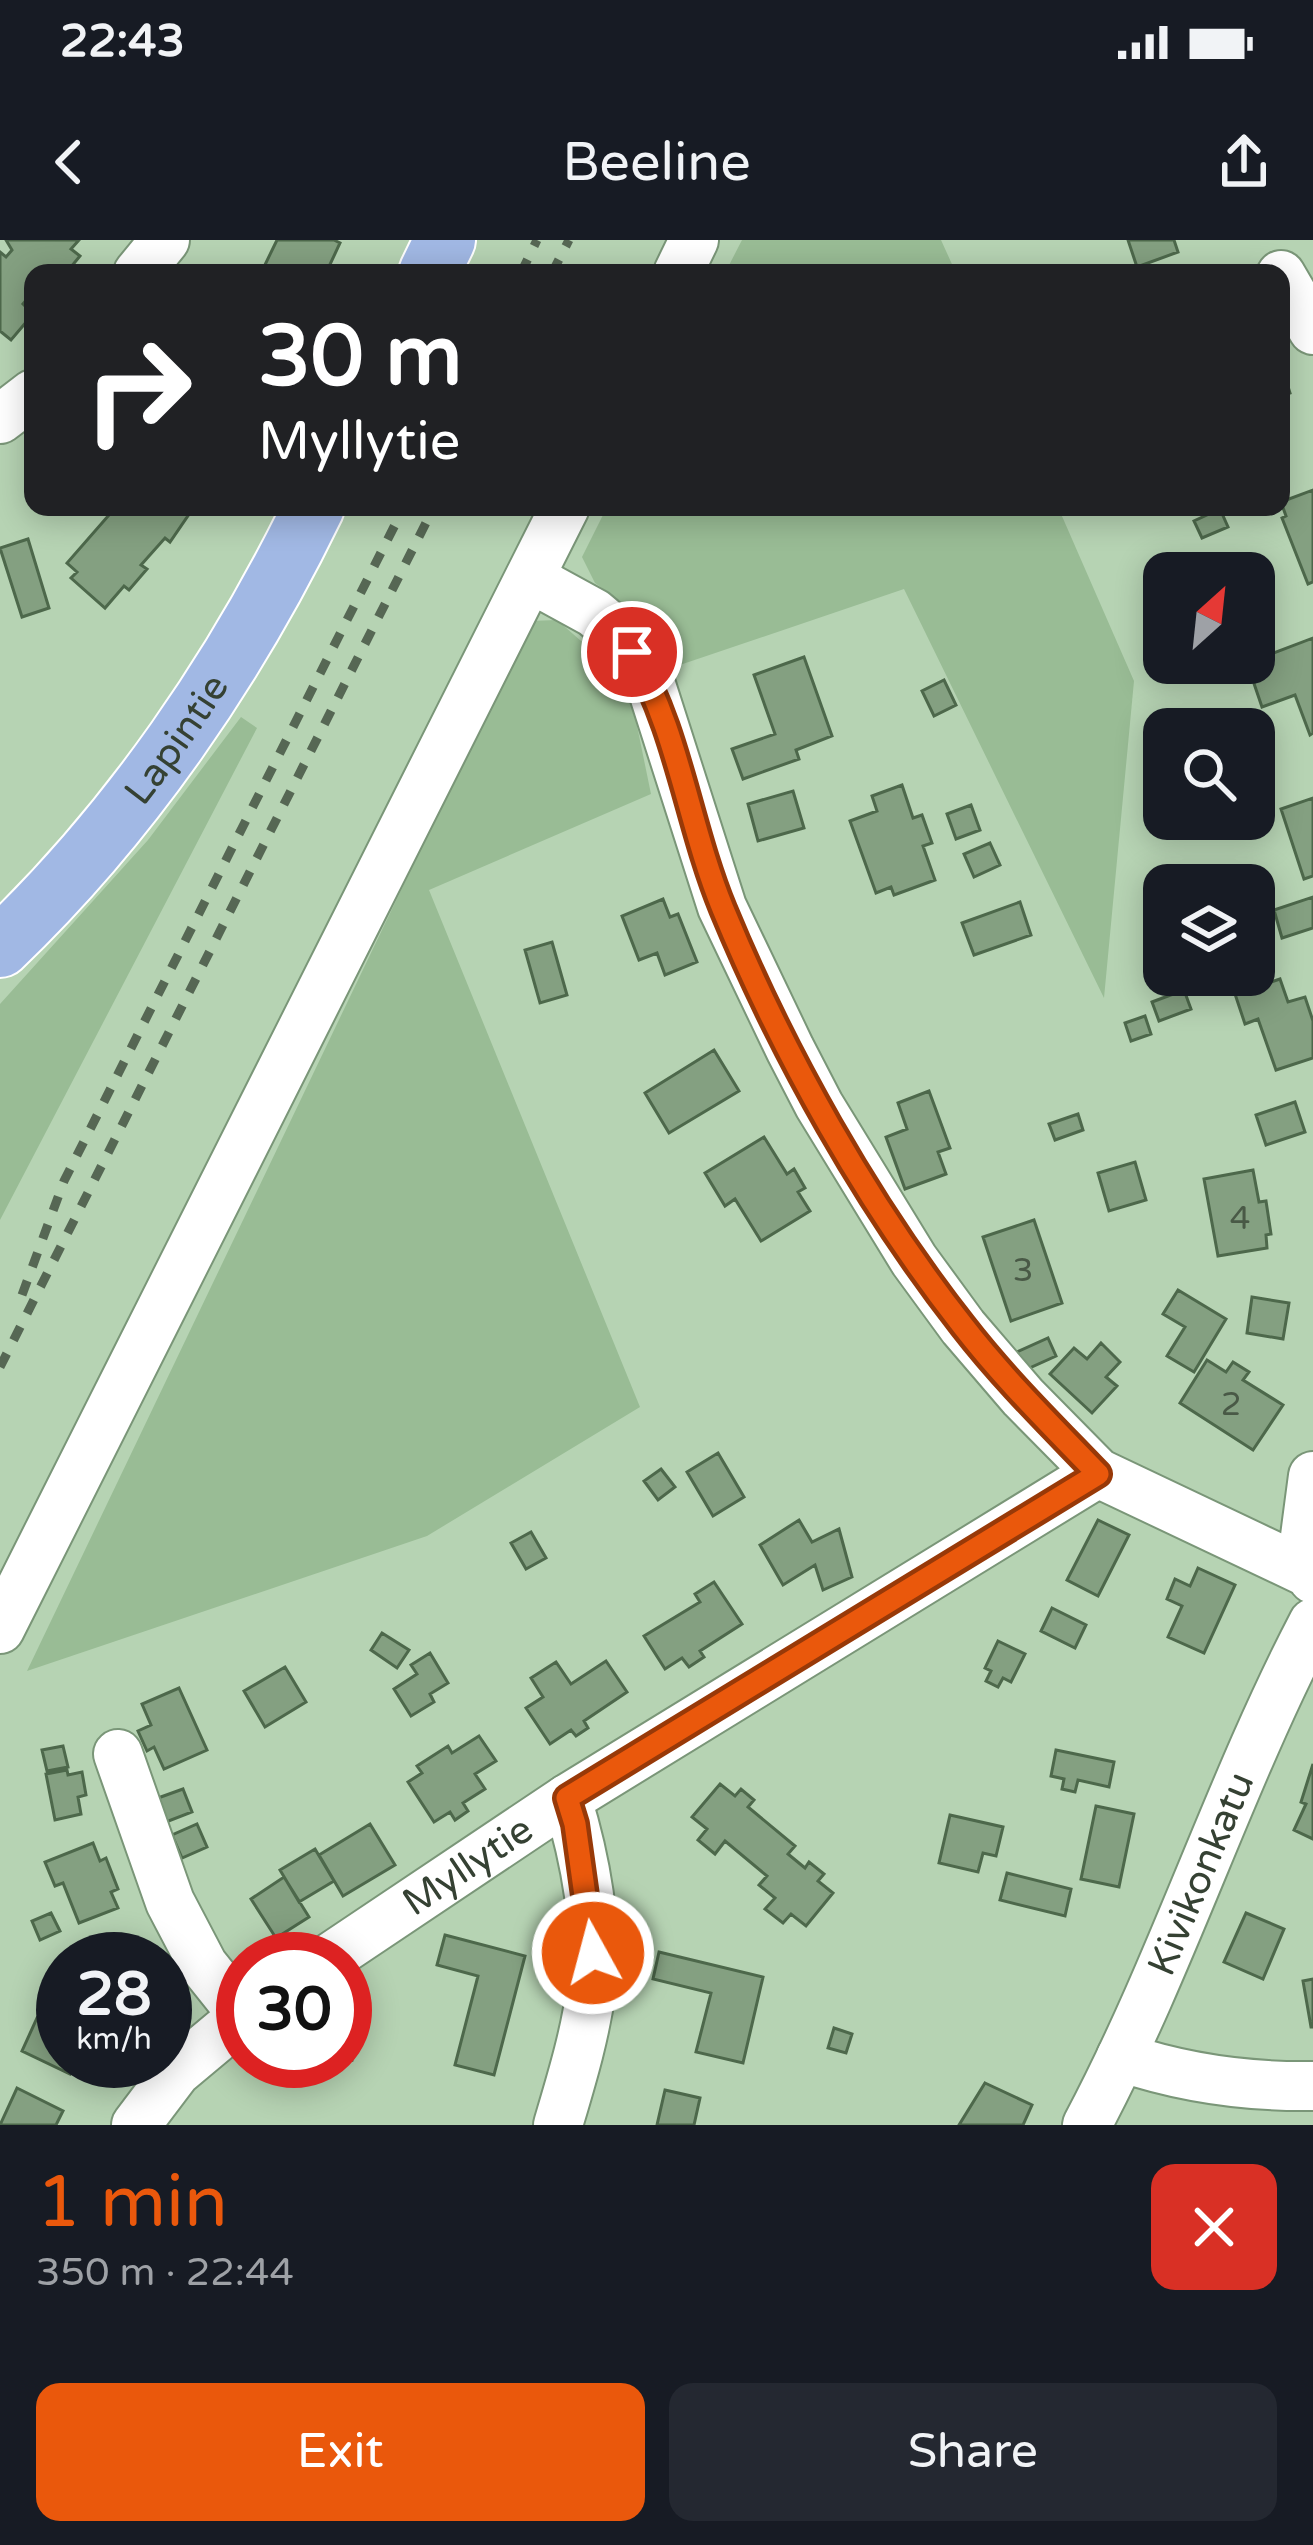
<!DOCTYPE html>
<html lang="en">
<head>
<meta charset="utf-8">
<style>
	body { margin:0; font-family:"Varela Round",sans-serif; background:#242831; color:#f1f3f6; height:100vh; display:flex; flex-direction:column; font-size:45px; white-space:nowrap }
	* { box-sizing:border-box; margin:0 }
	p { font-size:39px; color:#9ea1a6 }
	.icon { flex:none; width:66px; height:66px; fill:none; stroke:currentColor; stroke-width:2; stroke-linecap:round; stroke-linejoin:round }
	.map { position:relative; height:1885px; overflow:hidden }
	.drawer { display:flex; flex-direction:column; background:#171b24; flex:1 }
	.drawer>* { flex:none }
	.banner { position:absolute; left:24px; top:24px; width:1266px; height:252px; border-radius:24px; box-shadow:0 6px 30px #0003; background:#202124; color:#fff; overflow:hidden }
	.needle { width:78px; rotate:27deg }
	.buttons { position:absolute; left:1143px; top:312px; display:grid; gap:24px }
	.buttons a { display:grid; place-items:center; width:132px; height:132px; border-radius:24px; background:#171b24; box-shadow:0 6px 30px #0003; font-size:60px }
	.speed { position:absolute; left:36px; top:1692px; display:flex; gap:24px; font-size:60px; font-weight:700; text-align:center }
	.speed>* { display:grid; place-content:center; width:156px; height:156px; border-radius:50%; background:#171b24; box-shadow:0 6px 30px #0003; line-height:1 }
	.speed small { font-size:30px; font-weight:400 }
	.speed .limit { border:18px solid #d22; background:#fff; color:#111 }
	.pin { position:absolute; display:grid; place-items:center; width:102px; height:102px; color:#fff; margin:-51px; border:6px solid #fff; border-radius:50%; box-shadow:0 3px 12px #0007 }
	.me { position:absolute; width:132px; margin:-66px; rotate:353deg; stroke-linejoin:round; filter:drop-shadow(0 0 9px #0008) }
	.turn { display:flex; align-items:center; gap:42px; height:252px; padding:0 36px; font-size:54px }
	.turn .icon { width:156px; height:156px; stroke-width:2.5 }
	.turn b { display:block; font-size:84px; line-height:102px }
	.round { display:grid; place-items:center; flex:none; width:126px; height:126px; border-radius:24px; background:#242831 }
	.head { display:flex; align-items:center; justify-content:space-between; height:204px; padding:0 36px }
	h1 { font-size:72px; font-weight:600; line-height:90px; color:#ea580c }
	.button { display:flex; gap:24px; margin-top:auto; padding:24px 36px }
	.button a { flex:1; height:138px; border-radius:24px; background:#ea580c; color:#fff; font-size:48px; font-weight:600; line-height:138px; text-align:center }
	.button a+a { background:#242831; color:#f1f3f6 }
	.status { display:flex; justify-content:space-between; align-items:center; height:84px; padding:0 60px; background:#171b24; direction:ltr }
	.status svg { height:33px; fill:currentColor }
	header { display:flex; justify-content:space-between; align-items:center; height:156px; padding:0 36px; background:#171b24; font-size:54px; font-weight:600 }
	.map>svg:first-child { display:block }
</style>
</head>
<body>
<div class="status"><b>22:43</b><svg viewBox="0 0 49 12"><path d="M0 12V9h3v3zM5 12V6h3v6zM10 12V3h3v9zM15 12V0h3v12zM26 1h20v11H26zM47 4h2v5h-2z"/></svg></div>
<header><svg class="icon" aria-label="back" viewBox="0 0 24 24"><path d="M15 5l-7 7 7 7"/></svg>Beeline<svg class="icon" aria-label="share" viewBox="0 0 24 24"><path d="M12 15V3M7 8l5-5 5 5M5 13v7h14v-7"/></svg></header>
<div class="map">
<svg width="1313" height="1885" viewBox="0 0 1313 1885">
	<rect width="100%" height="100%" fill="#b6d3b3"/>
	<path fill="#99bc95" d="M 742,0 L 941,0 L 956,33 L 725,33 Z
		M 607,267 L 1058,267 L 1134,441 L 1104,758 L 904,349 L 665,430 L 638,374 L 595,343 L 582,317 Z
		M 557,380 L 628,442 L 651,554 L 429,650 L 640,1167 L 427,1296 L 27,1431 L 530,381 Z
		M 241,477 L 257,488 L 0,980 L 0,764 L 148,600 Z"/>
	<path fill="#84a081" stroke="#4d684b" stroke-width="3" d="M 6,0 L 79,0 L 71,9 L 80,16 L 66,33 L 33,33 L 33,52 L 23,64 L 33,74 L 11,100 L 0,91 L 0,12 L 6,17 L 12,10 Z
		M 277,0 L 334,0 L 340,3 L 326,33 L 261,33 Z
		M 1128,0 L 1174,0 L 1178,12 L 1137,27 Z
		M 1281,124 L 1290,153 L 1281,156 Z
		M 1313,250 L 1313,342 L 1308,344 L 1282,278 L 1286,276 L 1281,262 Z
		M 116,267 L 194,267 L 170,302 L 165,298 L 141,325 L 147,329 L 129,350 L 124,346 L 105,368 L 71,338 L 77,332 L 67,323 Z
		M 1220,269 L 1228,287 L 1202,298 L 1194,281 Z
		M 28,299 L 49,368 L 22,377 L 0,308 Z
		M 1313,398 L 1313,493 L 1310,495 L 1295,455 L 1262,467 L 1247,423 Z
		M 804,417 L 832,496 L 796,510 L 799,519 L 743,539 L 732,509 L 775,494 L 754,435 Z
		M 944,440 L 956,465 L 934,476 L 922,451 Z
		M 902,545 L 913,578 L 922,575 L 932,603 L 923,606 L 935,640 L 894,655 L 891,647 L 876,653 L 850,581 L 877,571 L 872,556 Z
		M 793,551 L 804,588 L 758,601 L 748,564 Z
		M 1313,558 L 1313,636 L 1304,639 L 1281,569 Z
		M 971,565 L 980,590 L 956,599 L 947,574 Z
		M 990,603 L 1000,625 L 974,637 L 964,614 Z
		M 1313,657 L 1313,688 L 1282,698 L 1274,670 Z
		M 663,659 L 670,677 L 678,674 L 697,722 L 665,735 L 657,713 L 639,720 L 622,676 Z
		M 1020,662 L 1031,695 L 974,715 L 962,683 Z
		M 552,702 L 567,755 L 540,763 L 525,710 Z
		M 1280,739 L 1288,762 L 1305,757 L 1313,781 L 1313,818 L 1276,830 L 1258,779 L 1245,784 L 1235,754 Z
		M 1184,750 L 1191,769 L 1159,781 L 1152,762 Z
		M 1145,776 L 1151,794 L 1131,801 L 1125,783 Z
		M 714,810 L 739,851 L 669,893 L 645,853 Z
		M 929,851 L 950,908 L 938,912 L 946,934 L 905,949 L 886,897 L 907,889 L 898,863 Z
		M 1295,862 L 1305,892 L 1266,905 L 1256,875 Z
		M 1078,874 L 1083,890 L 1055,900 L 1049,884 Z
		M 764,897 L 787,934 L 794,929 L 805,948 L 798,952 L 810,971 L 761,1001 L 735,959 L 725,966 L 705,933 Z
		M 1135,922 L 1146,960 L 1109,971 L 1098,933 Z
		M 1253,930 L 1259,962 L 1266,961 L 1271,994 L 1266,995 L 1267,1008 L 1218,1016 L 1204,939 Z
		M 1034,980 L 1062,1063 L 1011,1081 L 983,997 Z
		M 1178,1050 L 1226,1079 L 1194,1132 L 1167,1116 L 1185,1087 L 1163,1074 Z
		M 1252,1057 L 1289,1063 L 1283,1099 L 1247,1093 Z
		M 1048,1098 L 1056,1116 L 1025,1130 L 1017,1112 Z
		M 1101,1103 L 1120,1122 L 1106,1137 L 1117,1146 L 1092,1173 L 1050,1134 L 1074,1108 L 1087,1119 Z
		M 1207,1120 L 1226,1132 L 1233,1122 L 1249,1132 L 1243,1140 L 1283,1165 L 1253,1210 L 1180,1163 Z
		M 718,1213 L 744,1257 L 713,1276 L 687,1232 Z
		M 661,1229 L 675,1247 L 658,1260 L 644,1241 Z
		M 799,1280 L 812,1302 L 839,1289 L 852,1337 L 823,1350 L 815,1325 L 783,1345 L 760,1305 Z
		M 1098,1280 L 1129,1295 L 1098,1356 L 1067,1340 Z
		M 531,1292 L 546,1318 L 526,1329 L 511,1303 Z
		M 1198,1328 L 1235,1345 L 1204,1413 L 1168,1397 L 1182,1366 L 1167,1359 L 1175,1339 L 1190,1346 Z
		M 714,1342 L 742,1384 L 700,1411 L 704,1417 L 689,1427 L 682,1418 L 665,1429 L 644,1396 L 700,1362 L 695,1354 Z
		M 1052,1368 L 1086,1385 L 1075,1408 L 1041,1391 Z
		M 382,1393 L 409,1410 L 397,1428 L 371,1410 Z
		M 998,1401 L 1025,1414 L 1011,1442 L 1003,1438 L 998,1447 L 986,1441 L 991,1431 L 985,1428 Z
		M 430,1413 L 448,1443 L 430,1454 L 434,1462 L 411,1476 L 394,1449 L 417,1434 L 411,1425 Z
		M 606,1421 L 627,1452 L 584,1481 L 588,1488 L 576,1496 L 571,1490 L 550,1504 L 526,1468 L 543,1457 L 531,1438 L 556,1422 L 571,1444 Z
		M 285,1427 L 306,1462 L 265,1487 L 244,1451 Z
		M 179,1448 L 207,1510 L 164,1529 L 154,1507 L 147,1511 L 138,1491 L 151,1485 L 142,1464 Z
		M 479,1496 L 496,1521 L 475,1534 L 485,1549 L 463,1563 L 468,1571 L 455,1580 L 450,1572 L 434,1582 L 408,1542 L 422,1533 L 417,1526 L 448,1506 L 452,1513 Z
		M 63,1506 L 68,1527 L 47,1531 L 42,1510 Z
		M 1056,1510 L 1114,1522 L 1109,1547 L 1078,1540 L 1075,1552 L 1062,1549 L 1064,1539 L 1051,1536 Z
		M 1313,1524 L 1313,1599 L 1294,1590 L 1306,1564 L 1301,1562 Z
		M 67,1530 L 68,1535 L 82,1532 L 86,1555 L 78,1557 L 81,1574 L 55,1580 L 46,1534 Z
		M 720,1544 L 735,1556 L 741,1549 L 754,1560 L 748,1567 L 795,1606 L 788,1614 L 805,1628 L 809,1622 L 824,1634 L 818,1641 L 833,1653 L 806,1686 L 791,1674 L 783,1683 L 765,1669 L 775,1658 L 759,1645 L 767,1636 L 725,1601 L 715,1614 L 698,1600 L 707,1589 L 692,1577 Z
		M 183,1549 L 192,1572 L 166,1582 L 158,1558 Z
		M 1096,1566 L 1134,1574 L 1119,1647 L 1081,1639 Z
		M 950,1575 L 1003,1587 L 996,1616 L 983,1613 L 978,1632 L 939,1623 Z
		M 197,1584 L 207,1607 L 182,1618 L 172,1595 Z
		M 370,1584 L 395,1625 L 343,1656 L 319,1615 Z
		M 93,1603 L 100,1621 L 106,1618 L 118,1649 L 111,1652 L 118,1668 L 79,1683 L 63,1643 L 55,1646 L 45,1622 Z
		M 315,1609 L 334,1641 L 299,1662 L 280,1630 Z
		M 1007,1633 L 1071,1649 L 1065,1676 L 1000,1660 Z
		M 284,1637 L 309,1677 L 276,1698 L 251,1659 Z
		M 51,1673 L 60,1691 L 40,1700 L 32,1681 Z
		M 1246,1673 L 1284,1689 L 1263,1739 L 1224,1722 Z
		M 445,1695 L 525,1716 L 494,1835 L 455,1825 L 478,1736 L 437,1725 Z
		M 659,1712 L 763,1737 L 743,1823 L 696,1812 L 711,1753 L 653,1739 Z
		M 1313,1739 L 1313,1787 L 1311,1787 L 1303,1741 Z
		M 53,1766 L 63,1771 L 63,1821 L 76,1821 L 70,1834 L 22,1811 L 37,1778 L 46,1782 Z
		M 834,1788 L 852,1794 L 846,1813 L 828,1808 Z
		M 345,1792 L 357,1794 L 352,1820 L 345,1818 Z
		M 985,1843 L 1032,1865 L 1023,1885 L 959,1885 Z
		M 17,1848 L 63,1871 L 56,1885 L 0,1885 Z
		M 665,1850 L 700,1858 L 694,1885 L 657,1885 Z"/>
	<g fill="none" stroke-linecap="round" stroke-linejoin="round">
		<defs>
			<g id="minor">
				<path d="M 138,33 L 165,0"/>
				<path d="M 678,33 L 694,0"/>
				<path d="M 1281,35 L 1313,90"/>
				<path d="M 0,179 L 33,154"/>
				<path d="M 530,338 L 594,373 L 613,389 L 651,445 L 722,667 L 790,809 L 819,865 L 914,1020 L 963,1087 L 1023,1157 L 1098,1233 L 1309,1333"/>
				<path d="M 1313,1236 L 1304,1304 L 1313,1339"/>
				<path d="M 0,1389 L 565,267"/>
				<path d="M 118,1514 L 170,1662 L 203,1725 L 243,1775"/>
				<path id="s1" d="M 328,1719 L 567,1559 L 1098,1233"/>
				<path d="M 1121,1817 C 1183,1838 1248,1847 1313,1846"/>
				<path d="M 136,1885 L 176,1832 L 243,1776"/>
				<path d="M 558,1885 C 571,1841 585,1796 591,1750 C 599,1689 585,1617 567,1559"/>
				<path id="s2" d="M 1087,1885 C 1173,1723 1228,1546 1313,1383"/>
			</g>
			<g id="major">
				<path d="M 429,33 L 445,0"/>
				<path id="s3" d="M 0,707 C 130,583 236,428 314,267"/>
			</g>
		</defs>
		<use href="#minor" stroke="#7a9678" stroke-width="52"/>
		<use href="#major" stroke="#fff" stroke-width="64"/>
		<use href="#minor" stroke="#fff" stroke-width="48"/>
		<use href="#major" stroke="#a1b8e4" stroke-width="60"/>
		<path stroke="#566754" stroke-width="9" stroke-dasharray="15 15" stroke-linecap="butt" d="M 521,33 L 537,0
			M 552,33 L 569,0
			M 22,1055 L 64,941 L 404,267
			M 0,1127 L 434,267"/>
	</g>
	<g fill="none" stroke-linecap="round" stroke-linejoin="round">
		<defs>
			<path id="route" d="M 593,1713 L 575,1584 L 567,1558 L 1098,1234 C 1052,1186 1004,1139 963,1086 C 867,964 782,812 723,669 C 688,584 679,492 632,412"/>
		</defs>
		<use href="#route" stroke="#983908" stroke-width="30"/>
		<use href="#route" stroke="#ea580c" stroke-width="21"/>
	</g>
	<g text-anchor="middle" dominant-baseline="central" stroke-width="9" stroke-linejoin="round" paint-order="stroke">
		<g font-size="33" fill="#495946">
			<text x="1240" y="978">4</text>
			<text x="1023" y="1030">3</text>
			<text x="1231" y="1164">2</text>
		</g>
		<g font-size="39" fill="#354133" stroke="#c3e0bf">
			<text stroke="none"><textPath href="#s3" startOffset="273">Lapintie</textPath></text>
			<text stroke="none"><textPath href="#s1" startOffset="168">Myllytie</textPath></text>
			<text stroke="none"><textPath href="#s2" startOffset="276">Kivikonkatu</textPath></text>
		</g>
	</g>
</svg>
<div class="buttons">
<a><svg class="needle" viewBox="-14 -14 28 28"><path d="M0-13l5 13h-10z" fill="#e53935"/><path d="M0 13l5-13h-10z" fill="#9ea1a6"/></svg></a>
<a><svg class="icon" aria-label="search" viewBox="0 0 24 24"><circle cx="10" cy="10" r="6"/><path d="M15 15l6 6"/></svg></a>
<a><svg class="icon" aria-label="layers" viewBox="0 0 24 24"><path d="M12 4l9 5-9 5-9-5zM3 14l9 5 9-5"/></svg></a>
</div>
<div class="speed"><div>28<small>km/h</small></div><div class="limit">30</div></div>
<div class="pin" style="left:632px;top:412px;background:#d93025"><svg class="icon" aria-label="arrive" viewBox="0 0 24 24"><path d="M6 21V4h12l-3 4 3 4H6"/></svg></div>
<svg class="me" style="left:593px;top:1713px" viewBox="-20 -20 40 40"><circle r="17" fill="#ea580c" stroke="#fff" stroke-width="3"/><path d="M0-11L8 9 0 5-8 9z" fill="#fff"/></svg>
<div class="banner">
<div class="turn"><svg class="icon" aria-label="right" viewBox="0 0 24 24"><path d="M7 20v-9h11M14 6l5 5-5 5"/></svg><div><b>30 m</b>Myllytie</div></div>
</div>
</div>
<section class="drawer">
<div class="head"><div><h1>1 min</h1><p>350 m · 22:44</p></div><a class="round" style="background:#d93025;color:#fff"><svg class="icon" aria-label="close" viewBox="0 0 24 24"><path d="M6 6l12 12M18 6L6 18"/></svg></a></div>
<div class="button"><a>Exit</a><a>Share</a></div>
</section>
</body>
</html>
